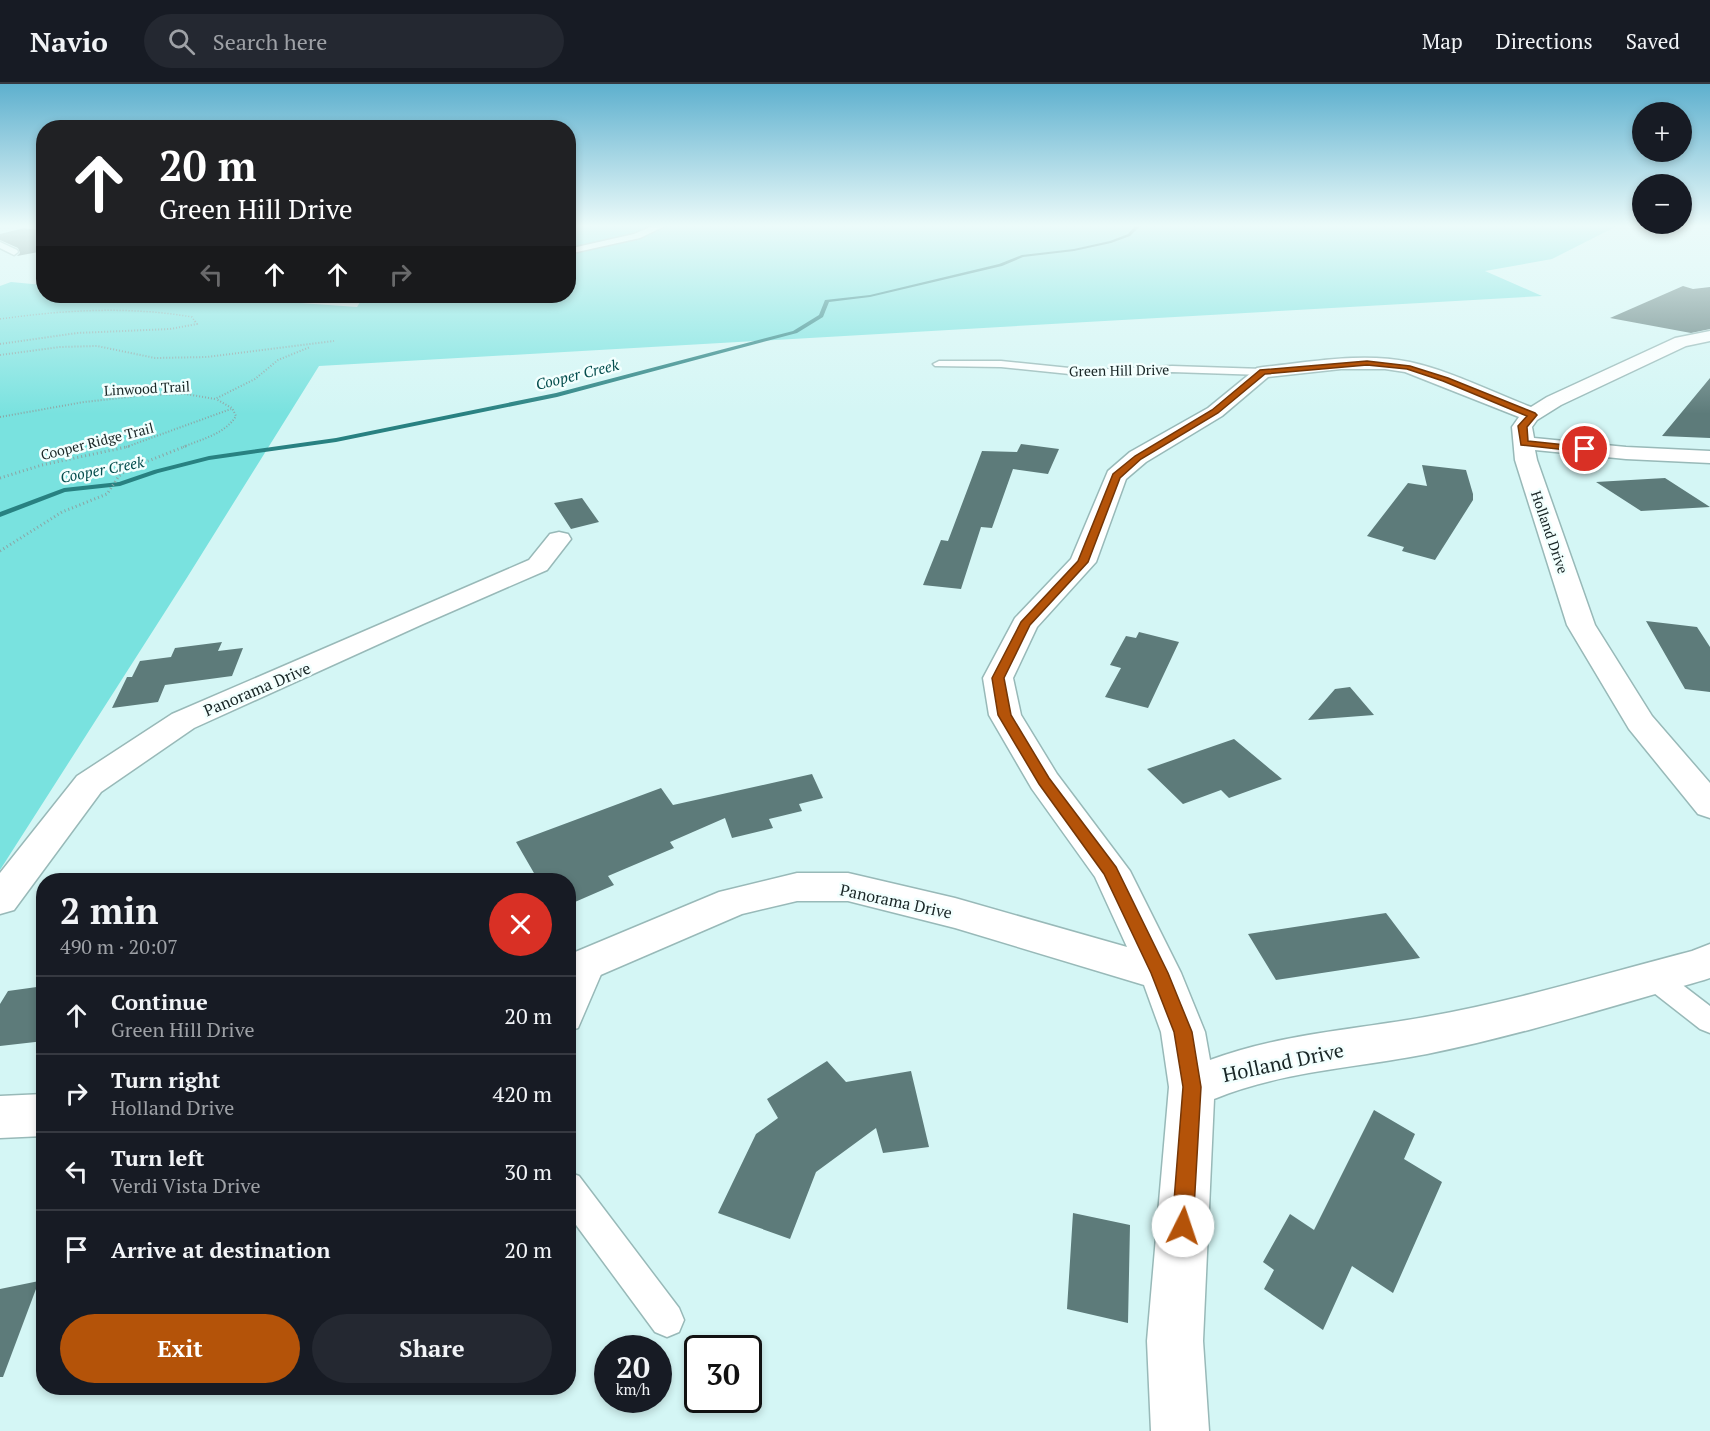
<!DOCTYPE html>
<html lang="en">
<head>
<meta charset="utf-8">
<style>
	body { margin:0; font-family:"PT Serif",serif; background:#242831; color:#f1f3f6; height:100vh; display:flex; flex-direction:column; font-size:22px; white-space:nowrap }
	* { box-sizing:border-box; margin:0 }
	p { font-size:20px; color:#9ea1a6 }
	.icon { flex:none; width:33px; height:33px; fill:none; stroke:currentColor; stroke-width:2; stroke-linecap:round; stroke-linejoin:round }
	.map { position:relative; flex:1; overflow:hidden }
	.side { position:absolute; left:36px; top:789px; width:540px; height:522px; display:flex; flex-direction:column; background:#171b24; border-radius:24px; box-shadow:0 3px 9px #0003 }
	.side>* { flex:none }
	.banner { position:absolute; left:36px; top:36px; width:540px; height:183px; border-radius:24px; box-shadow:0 3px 9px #0003; background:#202124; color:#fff; overflow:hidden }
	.controls { position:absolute; left:1632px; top:18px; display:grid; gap:12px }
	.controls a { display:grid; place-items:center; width:60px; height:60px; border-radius:50%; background:#171b24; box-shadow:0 3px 9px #0003; font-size:30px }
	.speed { position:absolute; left:594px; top:1251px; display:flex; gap:12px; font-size:30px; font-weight:700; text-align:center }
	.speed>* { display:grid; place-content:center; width:78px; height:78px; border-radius:50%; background:#171b24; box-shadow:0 3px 9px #0003; line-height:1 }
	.speed small { font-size:15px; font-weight:400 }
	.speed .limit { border:3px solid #111; border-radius:9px; background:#fff; color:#111 }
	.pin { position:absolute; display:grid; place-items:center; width:51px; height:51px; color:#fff; margin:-26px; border:3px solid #fff; border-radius:50%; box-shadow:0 2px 6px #0007 }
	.me { position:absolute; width:66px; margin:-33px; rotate:4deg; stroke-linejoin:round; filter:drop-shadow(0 0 4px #0008) }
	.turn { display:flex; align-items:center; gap:21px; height:126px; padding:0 24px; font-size:27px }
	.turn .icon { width:78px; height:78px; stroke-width:2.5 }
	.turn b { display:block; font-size:42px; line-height:51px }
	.lanes { display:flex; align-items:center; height:57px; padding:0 24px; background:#0003; justify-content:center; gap:30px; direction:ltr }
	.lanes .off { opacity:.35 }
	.round { display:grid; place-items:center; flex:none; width:63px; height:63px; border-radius:32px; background:#242831 }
	.headline { display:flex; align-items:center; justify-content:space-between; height:102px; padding:0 24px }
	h1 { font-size:36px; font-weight:800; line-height:45px }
	.cta { display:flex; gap:12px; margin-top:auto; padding:12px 24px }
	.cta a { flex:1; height:69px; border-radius:36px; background:#b45309; color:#fff; font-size:24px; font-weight:800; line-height:69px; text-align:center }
	.cta a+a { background:#242831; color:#f1f3f6 }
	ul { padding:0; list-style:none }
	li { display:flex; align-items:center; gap:18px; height:78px; padding:0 24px; border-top:2px solid #363941 }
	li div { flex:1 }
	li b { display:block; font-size:22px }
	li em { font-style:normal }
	header { display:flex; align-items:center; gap:36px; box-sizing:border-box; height:84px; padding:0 30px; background:#171b24; border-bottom:2px solid #363941 }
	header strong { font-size:28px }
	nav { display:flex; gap:33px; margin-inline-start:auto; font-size:21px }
	.search { width:420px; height:54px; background:#242831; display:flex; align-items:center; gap:15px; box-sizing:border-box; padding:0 21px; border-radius:33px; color:#9ea1a6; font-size:22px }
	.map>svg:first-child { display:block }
</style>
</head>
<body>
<header>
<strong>Navio</strong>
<div class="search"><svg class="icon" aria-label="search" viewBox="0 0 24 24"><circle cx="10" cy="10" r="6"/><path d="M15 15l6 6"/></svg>Search here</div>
<nav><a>Map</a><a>Directions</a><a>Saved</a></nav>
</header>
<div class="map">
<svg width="1710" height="1347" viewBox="0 0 1710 1347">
	<rect width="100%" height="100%" fill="#d4f6f5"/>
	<path fill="#79e2df" d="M 569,141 L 1619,141 L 1552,175 L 1485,187 L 1542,212 L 319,282 L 188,492 L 0,786 L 0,202 L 11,198 L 43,201 L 44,212 L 199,212 L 357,223 L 364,212 L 568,212 Z"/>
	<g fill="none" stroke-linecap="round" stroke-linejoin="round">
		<path fill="#288181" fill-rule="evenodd" d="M 1136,141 L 1146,141 L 1139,143 L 1130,152 L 1111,159 L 1074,167 L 1023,173 L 1002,182 L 870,213 L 829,218 L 823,233 L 797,249 L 557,313 L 336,358 L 209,376 L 158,389 L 120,402 L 65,408 L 0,433 L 0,428 L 64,404 L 119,398 L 154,386 L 209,372 L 336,354 L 556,309 L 793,247 L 819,231 L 825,216 L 870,211 L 999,180 L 1022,171 L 1074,165 L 1110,157 L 1128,150 Z"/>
	</g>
	<path fill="#5d7b7a" d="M 24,144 L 44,147 L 44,167 L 17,172 L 20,169 L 18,164 L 0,156 L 0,150 Z
		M 1683,202 L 1693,205 L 1710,203 L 1710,245 L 1691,249 L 1610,234 Z
		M 1710,294 L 1710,354 L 1662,352 Z
		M 1021,360 L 1059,365 L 1048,390 L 1013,385 L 992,444 L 981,443 L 961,505 L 923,501 L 941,456 L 948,457 L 982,367 L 1017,368 Z
		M 1422,381 L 1466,386 L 1473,410 L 1473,416 L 1435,476 L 1402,467 L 1404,463 L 1367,452 L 1408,399 L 1427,402 Z
		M 1665,394 L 1710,423 L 1641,427 L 1596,398 Z
		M 582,414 L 599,438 L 571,445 L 554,419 Z
		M 1646,537 L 1697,543 L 1710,563 L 1710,608 L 1685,605 Z
		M 1139,548 L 1179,558 L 1148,624 L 1105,613 L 1121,584 L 1110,581 L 1126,552 L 1136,554 Z
		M 222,558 L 218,567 L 243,564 L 232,592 L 165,601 L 158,618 L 112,624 L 127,593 L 132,593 L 140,577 L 171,573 L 175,564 Z
		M 1350,603 L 1374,631 L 1308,636 L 1335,605 Z
		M 1234,655 L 1282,695 L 1229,714 L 1221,706 L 1183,720 L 1147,685 Z
		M 812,690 L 823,714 L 799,720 L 802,727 L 769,735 L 773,744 L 732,754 L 725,734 L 670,758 L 674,764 L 608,792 L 614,801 L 568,821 L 568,796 L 538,796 L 516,758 L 661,704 L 673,721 Z
		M 1386,829 L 1420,874 L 1276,896 L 1248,850 Z
		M 44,902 L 44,957 L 0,962 L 0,920 L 8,907 Z
		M 827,977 L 846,998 L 911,987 L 929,1063 L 883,1069 L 876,1044 L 816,1088 L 790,1155 L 718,1129 L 756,1050 L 778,1034 L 767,1015 Z
		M 1374,1026 L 1415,1050 L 1404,1075 L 1442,1098 L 1393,1209 L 1352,1182 L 1323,1246 L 1264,1205 L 1274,1186 L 1263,1178 L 1290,1130 L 1314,1146 Z
		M 1073,1129 L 1130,1141 L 1128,1239 L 1067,1225 Z
		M 39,1197 L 3,1293 L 0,1293 L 0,1205 Z"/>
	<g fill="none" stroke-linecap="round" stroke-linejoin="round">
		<defs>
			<path id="lane" d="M 655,141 L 667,141 L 640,154 L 568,170 L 568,165 L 634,150 Z
				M 0,158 L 17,166 L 18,168 L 14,171 L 0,164 Z
				M 939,277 L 1001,277 L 1089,286 L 1172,282 L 1263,285 L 1269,288 L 1263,291 L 1172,288 L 1089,292 L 1001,283 L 935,282 L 933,280 Z
				M 592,871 L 601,874 L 605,881 L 578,944 L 568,947 L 568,904 L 583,874 Z
				M 1654,883 L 1663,886 L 1710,922 L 1710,949 L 1700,945 L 1645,902 L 1641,894 L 1645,886 Z
				M 568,1088 L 579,1092 L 679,1224 L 684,1236 L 679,1248 L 667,1253 L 655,1248 L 568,1130 Z"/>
			<path id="street" d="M 1710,247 L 1710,257 L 1686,262 L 1561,321 L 1537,336 L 1532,343 L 1534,354 L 1626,363 L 1710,367 L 1710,379 L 1626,375 L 1535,366 L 1537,376 L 1595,541 L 1652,632 L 1710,699 L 1710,734 L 1698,730 L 1629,645 L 1567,541 L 1515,376 L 1512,343 L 1519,333 L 1405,288 L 1385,285 L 1341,285 L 1268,293 L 1222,332 L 1146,378 L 1126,395 L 1096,478 L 1037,543 L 1013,594 L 1021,631 L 1057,690 L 1130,787 L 1181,889 L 1205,948 L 1210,976 C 1279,950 1353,946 1425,933 C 1516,917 1603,890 1692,867 L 1710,860 L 1710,894 L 1704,896 C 1612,922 1521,951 1427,970 C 1356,984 1282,987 1214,1015 L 1203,1257 L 1209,1347 L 1151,1347 L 1147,1257 L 1169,1003 L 1161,948 L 1144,901 L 955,844 L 848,817 L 797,817 L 742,830 L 568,905 L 568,871 L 719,808 L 797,789 L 848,789 L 955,814 L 1127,863 L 1095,793 L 1032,705 L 989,631 L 983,594 L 1015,534 L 1071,475 L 1108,387 L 1130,368 L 1208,324 L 1257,284 L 1263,283 C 1311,278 1362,268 1410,278 C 1451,287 1492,308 1531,323 L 1547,313 L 1675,254 Z
				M 559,448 L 568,450 L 571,455 L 547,486 L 423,540 L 194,644 L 101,708 L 14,826 L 0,830 L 0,789 L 77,692 L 172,630 L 529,476 L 550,450 Z
				M 44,1010 L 44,1052 L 0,1054 L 0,1012 Z"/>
		</defs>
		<use href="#lane" stroke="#98b9b8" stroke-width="3"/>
		<use href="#street" stroke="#98b9b8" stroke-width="3"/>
		<path stroke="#8ba5a4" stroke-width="1.5" stroke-dasharray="1 2" stroke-linecap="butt" d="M 0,235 C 64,226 128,222 192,233 L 196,239"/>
		<path stroke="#8ba5a4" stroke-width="2" stroke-dasharray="1 2" stroke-linecap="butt" d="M 0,260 L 77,249 L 170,245 L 197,240 L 195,237
			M 0,271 L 60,263 L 97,262 L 155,274 L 207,273 L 334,257
			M 0,333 L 84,318 L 148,311 L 185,310 L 215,315 L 255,295 L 278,276 L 310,263
			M 126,363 L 231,325
			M 183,363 C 202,355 225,350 236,332 L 232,324 L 216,315"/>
		<path stroke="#8ba5a4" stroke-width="3" stroke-dasharray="1 3" stroke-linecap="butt" d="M 0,394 L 42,381 L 131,362
			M 0,467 L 62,428 L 107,410 L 119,392 L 128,385 L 186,362"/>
		<use href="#lane" fill="#fff" fill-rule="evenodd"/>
		<use href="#street" fill="#fff" fill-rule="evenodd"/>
	</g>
	<linearGradient id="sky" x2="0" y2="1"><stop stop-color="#5eb0ce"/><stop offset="0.43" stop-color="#ecfbfa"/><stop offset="1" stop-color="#ecfbfa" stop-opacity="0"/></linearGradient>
	<rect width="1710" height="330" fill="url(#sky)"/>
	<path fill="#b45309" stroke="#753606" stroke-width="1.5" d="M 1367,277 L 1410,282 L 1448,294 L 1535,329 L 1537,331 L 1527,343 L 1528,357 L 1585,363 L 1590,365 L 1585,368 L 1521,361 L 1518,342 L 1527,332 L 1443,297 L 1407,285 L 1367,281 L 1265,290 L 1218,329 L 1141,375 L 1120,394 L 1088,478 L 1030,541 L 1004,594 L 1011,631 L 1049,694 L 1116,783 L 1168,889 L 1192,948 L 1201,1003 L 1193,1142 L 1190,1149 L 1183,1152 L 1175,1149 L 1172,1142 L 1183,1003 L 1174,948 L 1151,889 L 1104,790 L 1039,700 L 998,631 L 992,594 L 1021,538 L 1078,477 L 1113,390 L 1135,372 L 1212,326 L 1260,286 Z"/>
	<g text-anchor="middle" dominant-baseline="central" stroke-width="5" stroke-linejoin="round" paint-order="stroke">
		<g font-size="14" fill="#182525" stroke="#f2fffe">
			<text transform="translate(1119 286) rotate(-1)">Green Hill Drive</text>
			<text transform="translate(147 304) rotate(-3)">Linwood Trail</text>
			<text transform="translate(97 357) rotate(-14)">Cooper Ridge Trail</text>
			<text transform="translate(1550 448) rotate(71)">Holland Drive</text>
		</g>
		<g font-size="15" font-style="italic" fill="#044d4d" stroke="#f2fffe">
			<text transform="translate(577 290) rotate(-14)">Cooper Creek</text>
			<text transform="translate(102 385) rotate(-11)">Cooper Creek</text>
		</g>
		<g font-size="16" fill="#182525" stroke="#f2fffe">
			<text transform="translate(257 605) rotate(-23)">Panorama Drive</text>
			<text transform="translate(896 817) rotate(12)">Panorama Drive</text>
		</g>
		<g font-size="20" fill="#182525" stroke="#f2fffe">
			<text transform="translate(1283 978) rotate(-12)">Holland Drive</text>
		</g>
	</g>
</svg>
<div class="controls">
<a>+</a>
<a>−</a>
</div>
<div class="speed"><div>20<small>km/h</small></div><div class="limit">30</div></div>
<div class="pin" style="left:1585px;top:365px;background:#d93025"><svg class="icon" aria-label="arrive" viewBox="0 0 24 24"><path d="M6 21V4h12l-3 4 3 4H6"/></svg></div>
<svg class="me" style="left:1183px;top:1142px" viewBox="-20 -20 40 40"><circle r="19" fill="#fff"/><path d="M0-13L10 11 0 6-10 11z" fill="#b45309"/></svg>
<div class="banner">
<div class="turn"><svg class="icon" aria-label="ahead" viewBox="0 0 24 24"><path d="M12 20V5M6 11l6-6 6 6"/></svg><div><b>20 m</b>Green Hill Drive</div></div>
<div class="lanes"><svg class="icon off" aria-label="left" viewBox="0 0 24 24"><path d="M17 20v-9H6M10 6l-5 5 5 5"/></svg><svg class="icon" aria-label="ahead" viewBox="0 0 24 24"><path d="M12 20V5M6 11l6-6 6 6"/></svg><svg class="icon" aria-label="ahead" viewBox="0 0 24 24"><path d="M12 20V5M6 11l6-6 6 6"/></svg><svg class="icon off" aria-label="right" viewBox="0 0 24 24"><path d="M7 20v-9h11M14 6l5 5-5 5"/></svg></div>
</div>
<section class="side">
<div class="headline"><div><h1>2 min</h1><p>490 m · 20:07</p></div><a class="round" style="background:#d93025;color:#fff"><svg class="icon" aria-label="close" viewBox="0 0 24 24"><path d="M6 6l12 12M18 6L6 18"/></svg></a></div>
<ul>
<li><svg class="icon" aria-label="ahead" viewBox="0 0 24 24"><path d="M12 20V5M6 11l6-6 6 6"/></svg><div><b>Continue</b><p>Green Hill Drive</p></div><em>20 m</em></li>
<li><svg class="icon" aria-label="right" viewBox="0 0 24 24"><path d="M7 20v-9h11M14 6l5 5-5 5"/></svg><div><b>Turn right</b><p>Holland Drive</p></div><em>420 m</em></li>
<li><svg class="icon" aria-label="left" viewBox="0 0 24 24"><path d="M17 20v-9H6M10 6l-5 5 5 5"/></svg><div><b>Turn left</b><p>Verdi Vista Drive</p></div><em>30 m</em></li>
<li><svg class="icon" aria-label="arrive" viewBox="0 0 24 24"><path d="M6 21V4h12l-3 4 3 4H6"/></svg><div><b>Arrive at destination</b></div><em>20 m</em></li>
</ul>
<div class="cta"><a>Exit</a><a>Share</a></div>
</section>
</div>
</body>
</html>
